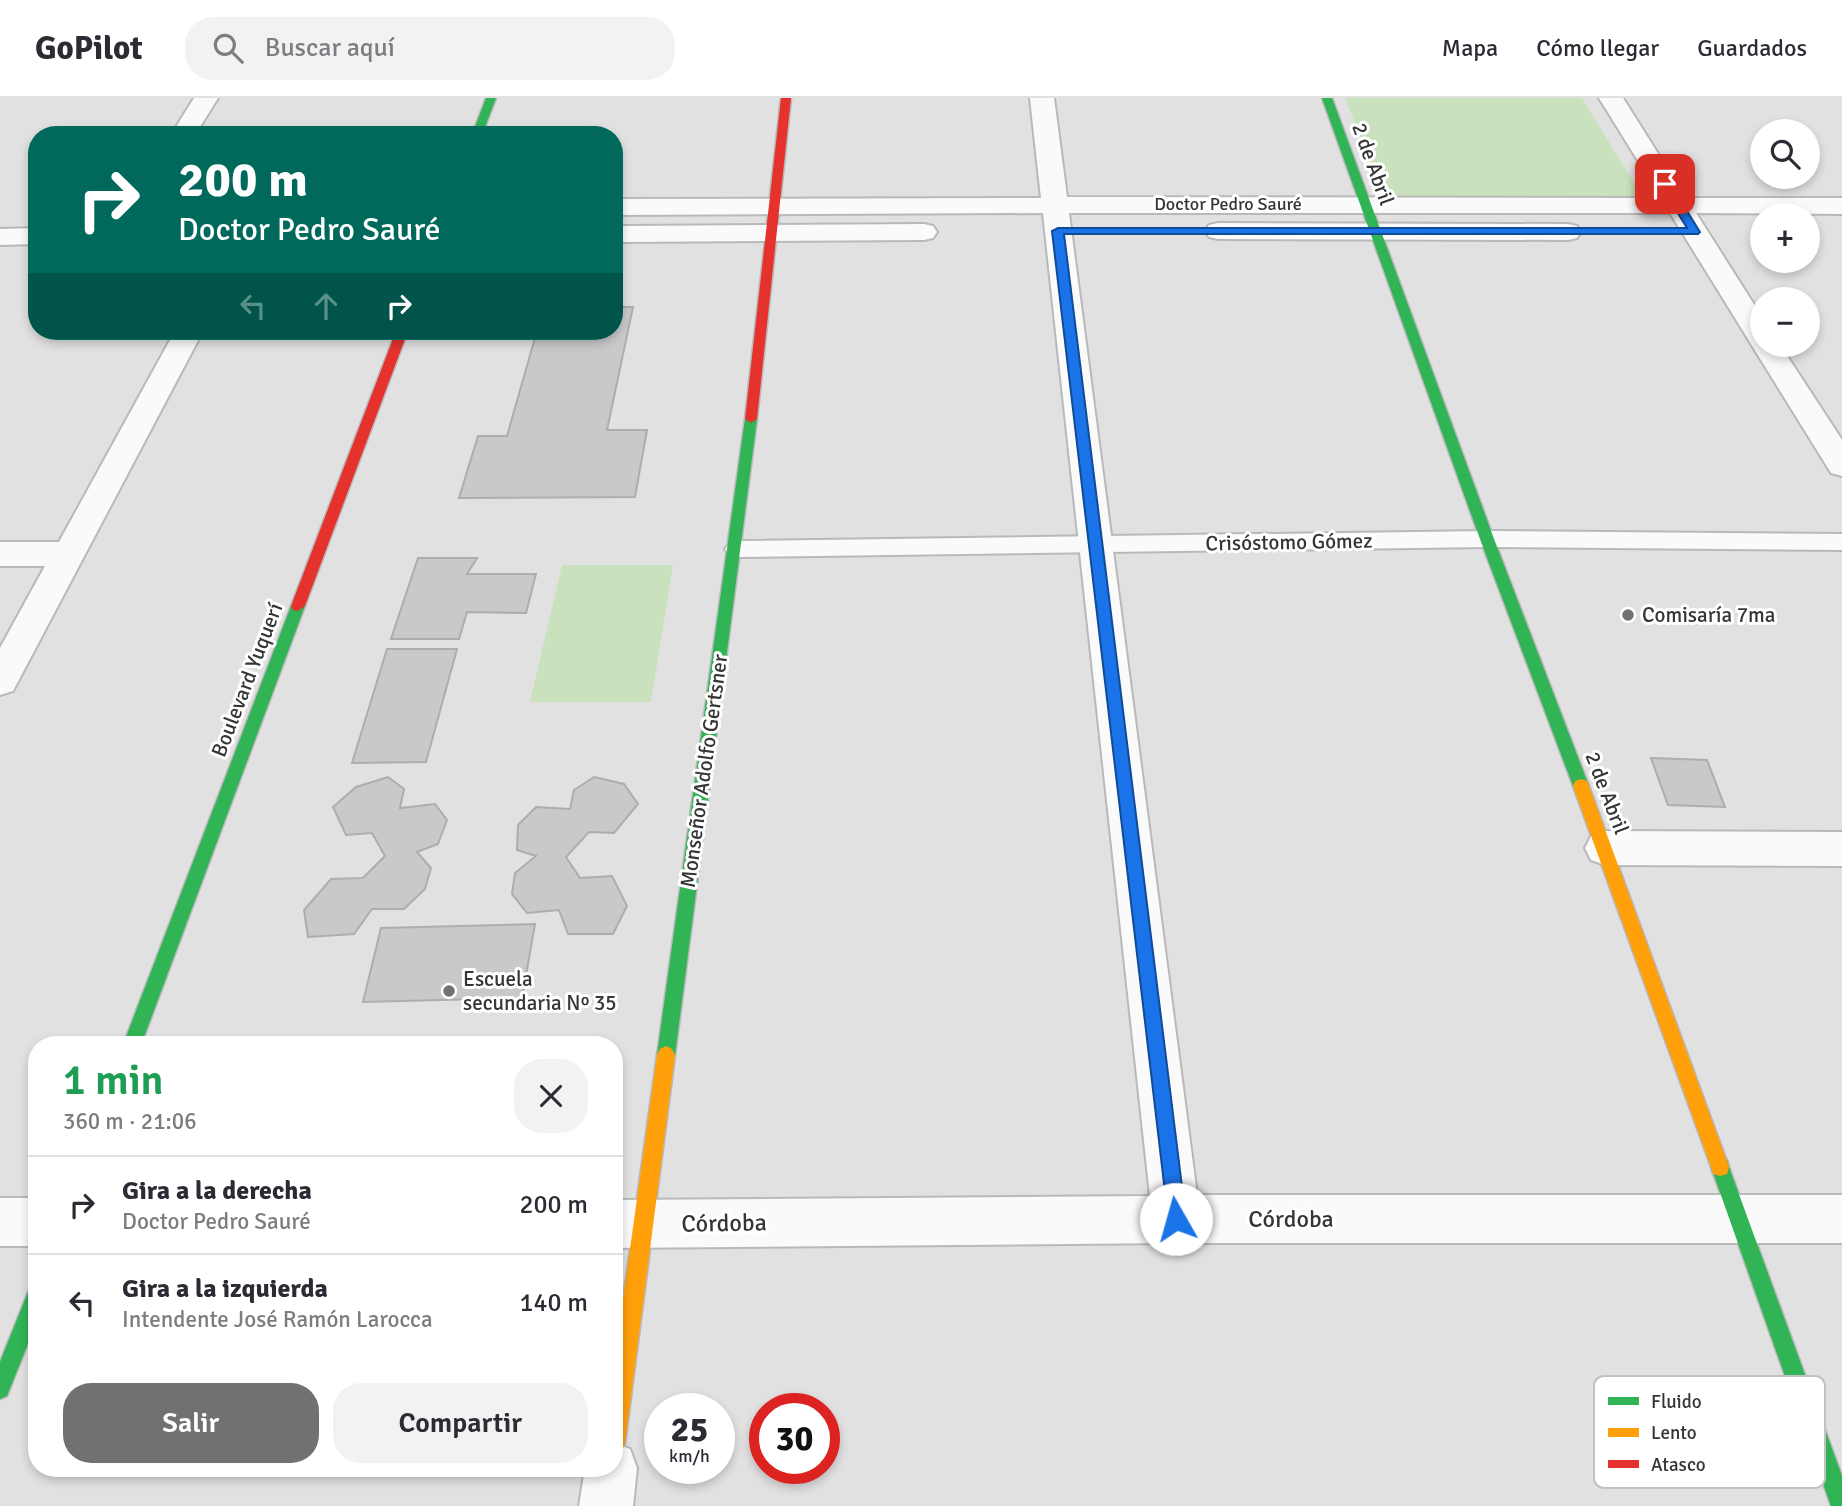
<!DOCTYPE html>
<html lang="es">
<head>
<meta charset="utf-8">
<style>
	body { margin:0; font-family:Signika,sans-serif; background:#f2f2f3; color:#2b2b33; height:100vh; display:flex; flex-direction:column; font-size:26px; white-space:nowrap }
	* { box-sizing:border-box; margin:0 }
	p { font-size:23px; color:#7c7c81 }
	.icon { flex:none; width:38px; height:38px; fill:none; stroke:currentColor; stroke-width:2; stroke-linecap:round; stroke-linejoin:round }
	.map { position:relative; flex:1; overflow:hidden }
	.details { position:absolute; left:28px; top:938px; width:595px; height:441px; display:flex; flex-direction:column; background:#fff; border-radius:28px; box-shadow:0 4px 10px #0003 }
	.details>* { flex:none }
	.top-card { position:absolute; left:28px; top:28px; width:595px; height:214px; border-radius:28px; box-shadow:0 4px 10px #0003; background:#00695c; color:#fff; overflow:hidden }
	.controls { position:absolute; left:1750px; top:21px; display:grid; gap:14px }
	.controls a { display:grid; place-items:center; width:70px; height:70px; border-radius:50%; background:#fff; box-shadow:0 4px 10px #0003; font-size:35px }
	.speed { position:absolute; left:644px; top:1295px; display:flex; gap:14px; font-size:35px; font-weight:700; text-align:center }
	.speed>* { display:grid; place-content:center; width:91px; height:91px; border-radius:50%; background:#fff; box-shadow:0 4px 10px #0003; line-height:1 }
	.speed small { font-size:18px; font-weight:400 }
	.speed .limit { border:10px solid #d22; background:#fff; color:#111 }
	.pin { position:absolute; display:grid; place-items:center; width:60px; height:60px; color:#fff; margin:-30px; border-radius:14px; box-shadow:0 4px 10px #0006 }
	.me { position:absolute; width:77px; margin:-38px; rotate:353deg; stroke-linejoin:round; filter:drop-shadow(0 0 5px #0008) }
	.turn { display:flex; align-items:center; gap:24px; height:147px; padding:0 35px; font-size:32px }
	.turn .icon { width:91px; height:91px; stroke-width:2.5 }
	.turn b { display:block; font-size:49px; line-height:60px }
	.lanes { display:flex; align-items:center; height:66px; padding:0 35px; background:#0003; justify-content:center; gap:35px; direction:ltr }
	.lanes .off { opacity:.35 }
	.round { display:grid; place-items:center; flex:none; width:74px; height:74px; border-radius:28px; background:#f2f2f3 }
	.overview { display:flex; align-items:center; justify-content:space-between; height:119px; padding:0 35px }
	h1 { font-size:42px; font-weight:600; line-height:52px; color:#1e9e55 }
	.cta { display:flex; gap:14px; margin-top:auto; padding:14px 35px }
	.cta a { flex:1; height:80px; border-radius:28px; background:#717172; color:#fff; font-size:28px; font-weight:600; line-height:80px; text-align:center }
	.cta a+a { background:#f2f2f3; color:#2b2b33 }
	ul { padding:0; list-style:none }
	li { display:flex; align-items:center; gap:21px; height:98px; padding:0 35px; border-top:2px solid #e1e1e2 }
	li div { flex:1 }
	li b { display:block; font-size:26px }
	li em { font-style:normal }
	header { display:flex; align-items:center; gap:42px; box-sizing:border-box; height:98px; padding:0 35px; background:#fff; border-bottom:2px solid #e1e1e2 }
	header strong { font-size:33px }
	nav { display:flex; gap:38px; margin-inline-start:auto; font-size:24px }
	.search { width:490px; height:63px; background:#f2f2f3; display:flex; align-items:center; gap:18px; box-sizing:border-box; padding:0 24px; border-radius:28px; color:#7c7c81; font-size:26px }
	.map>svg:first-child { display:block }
</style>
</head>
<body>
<header>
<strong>GoPilot</strong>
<div class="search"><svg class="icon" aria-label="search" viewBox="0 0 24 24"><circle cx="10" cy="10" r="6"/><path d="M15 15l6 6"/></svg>Buscar aquí</div>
<nav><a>Mapa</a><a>Cómo llegar</a><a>Guardados</a></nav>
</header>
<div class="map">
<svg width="1842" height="1408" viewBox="0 0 1842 1408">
	<rect width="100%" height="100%" fill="#e1e1e2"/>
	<path fill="#c9e2bd" d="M 1345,0 L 1582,0 L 1644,101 L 1385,102 Z
		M 562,467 L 673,467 L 651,604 L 530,604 Z"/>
	<path fill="#c9c9ca" stroke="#adadae" stroke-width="2" d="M 614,209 L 633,209 L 607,332 L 647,332 L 635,399 L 459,400 L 478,338 L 507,338 L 537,233 L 614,233 Z
		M 418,460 L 477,460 L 467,476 L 536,476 L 526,515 L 467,514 L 459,541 L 391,541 Z
		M 387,551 L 457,551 L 426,664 L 352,665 Z
		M 1651,660 L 1707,662 L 1725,709 L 1668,707 Z
		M 388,679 L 404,691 L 400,710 L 435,706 L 447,722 L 438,746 L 417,754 L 431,770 L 425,791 L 404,811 L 372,811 L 354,836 L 308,839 L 304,812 L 331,781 L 363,780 L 385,758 L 372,735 L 346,737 L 333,709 L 356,689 Z
		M 594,679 L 624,686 L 638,706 L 614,735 L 589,734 L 566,759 L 580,780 L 612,778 L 627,808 L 613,836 L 568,836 L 559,812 L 527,815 L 512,796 L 515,775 L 536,758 L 517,752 L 518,727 L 536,709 L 570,711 L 574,692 Z
		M 535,826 L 522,900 L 363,904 L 381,830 Z"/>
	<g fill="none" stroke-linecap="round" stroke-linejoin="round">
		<defs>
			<path id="lane" d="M 1487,433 L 1842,436 L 1842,452 L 1487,449 L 736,459 L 729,456 L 725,451 L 729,446 L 736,443 Z"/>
			<path id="street" d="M 194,0 L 218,0 L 195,37 L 171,37 Z
				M 1030,0 L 1054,0 L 1067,99 L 1661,100 L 1599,0 L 1623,0 L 1686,100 L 1842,100 L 1842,116 L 1696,115 L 1762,219 L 1762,247 L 1780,247 L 1842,342 L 1842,378 L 1831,375 L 1670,115 L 1069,115 L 1197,1097 L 1842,1097 L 1842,1145 L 1176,1145 L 614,1150 L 614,1102 L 1150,1098 L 1043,115 L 614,117 L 614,101 L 1041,100 Z
				M 1218,125 L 1568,126 L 1577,128 L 1581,134 L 1577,140 L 1568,142 L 1218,141 L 1209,139 L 1205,133 L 1209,127 Z
				M 924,126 L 933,128 L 937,134 L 933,140 L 924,142 L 623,144 L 614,142 L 614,130 L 623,128 Z
				M 37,130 L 37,146 L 0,147 L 0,131 Z
				M 175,233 L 203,233 L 13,593 L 0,597 L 0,550 L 45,468 L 0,468 L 0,444 L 59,444 Z
				M 1605,733 L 1842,734 L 1842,768 L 1605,767 L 1591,762 L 1585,750 L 1591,738 Z
				M 0,1100 L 37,1100 L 37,1148 L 0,1148 Z
				M 614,1345 L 630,1351 L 637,1370 L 633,1408 L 579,1408 L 585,1370 L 614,1370 Z"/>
			<path id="fast" d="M 486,0 L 496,0 L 482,37 L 472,37 Z
				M 1322,0 L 1332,0 L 1494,441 L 1589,688 L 1587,693 L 1575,693 L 1573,688 L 1480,441 Z
				M 751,317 L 757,321 L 675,957 L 672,963 L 666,966 L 660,963 L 657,957 L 745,321 Z
				M 298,503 L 305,508 L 141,947 L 123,947 L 291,508 Z
				M 1720,1060 L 1727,1062 L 1729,1069 L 1842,1378 L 1842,1408 L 1831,1408 L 1711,1069 L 1713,1062 Z
				M 37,1186 L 37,1223 L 7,1298 L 0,1301 L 0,1264 L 30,1189 Z"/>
			<path id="slow" d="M 1581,681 L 1587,683 L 1589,688 L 1729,1069 L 1727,1076 L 1720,1078 L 1713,1076 L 1711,1069 L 1573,688 L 1575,683 Z
				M 666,948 L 672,951 L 675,957 L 625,1345 L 622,1353 L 614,1356 L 614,1266 L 657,957 L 660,951 Z"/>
			<path id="jam" d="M 781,0 L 791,0 L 757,321 L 751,325 L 745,321 Z
				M 396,233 L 408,233 L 305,508 L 298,513 L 293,512 L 291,508 Z"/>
		</defs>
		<use href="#lane" stroke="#b9b9ba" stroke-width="4"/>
		<use href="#street" stroke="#b9b9ba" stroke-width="4"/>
		<use href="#fast" stroke="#b9b9ba" stroke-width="3"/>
		<use href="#slow" stroke="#b9b9ba" stroke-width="3"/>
		<use href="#jam" stroke="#b9b9ba" stroke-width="3"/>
		<use href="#lane" fill="#fafafb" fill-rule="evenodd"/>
		<use href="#street" fill="#fafafb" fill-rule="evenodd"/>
		<use href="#fast" fill="#30b455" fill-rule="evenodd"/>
		<use href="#slow" fill="#ff9f0a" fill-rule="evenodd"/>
		<use href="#jam" fill="#e5322d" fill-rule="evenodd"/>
	</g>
	<path fill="#1a73e8" stroke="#114b97" stroke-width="2" d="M 1661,84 L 1669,84 L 1700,134 L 1698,136 L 1064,136 L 1186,1121 L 1183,1128 L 1176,1131 L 1169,1128 L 1052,133 L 1058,130 L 1687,130 L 1660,86 Z"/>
	<g fill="#717172" stroke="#fff" stroke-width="2.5">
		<circle cx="1628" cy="517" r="7"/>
		<circle cx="449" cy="893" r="7"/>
	</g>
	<g text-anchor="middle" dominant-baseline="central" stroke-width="6" stroke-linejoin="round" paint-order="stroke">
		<g font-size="18" fill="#353536" stroke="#fff">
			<text x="1228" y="106">Doctor Pedro Sauré</text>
		</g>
		<g font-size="21" fill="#353536" stroke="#fff">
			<text transform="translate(1373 66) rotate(70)">2 de Abril</text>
			<text transform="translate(1289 444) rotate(-1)">Crisóstomo Gómez</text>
			<text transform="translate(247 582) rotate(-69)">Boulevard Yuquerí</text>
			<text transform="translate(704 673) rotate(-82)">Monseñor Adolfo Gertsner</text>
			<text transform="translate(1607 695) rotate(69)">2 de Abril</text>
		</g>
		<g font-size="21" fill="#353536" stroke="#fff" text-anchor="start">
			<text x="1642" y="517">Comisaría 7ma</text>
			<text x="463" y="881">Escuela<tspan x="463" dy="24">secundaria Nº 35</tspan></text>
		</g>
		<g font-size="24" fill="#353536" stroke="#fff">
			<text x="1291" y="1121">Córdoba</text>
			<text transform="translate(724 1125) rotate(-1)">Córdoba</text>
		</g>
	</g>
	<rect x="1594" y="1278" width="231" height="112" rx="10" fill="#fff" stroke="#c2c2c3" stroke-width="2"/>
	<rect x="1608" y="1299" width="31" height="8" fill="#30b455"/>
	<rect x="1608" y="1330" width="31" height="9" fill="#ff9f0a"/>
	<rect x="1608" y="1362" width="31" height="8" fill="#e5322d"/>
	<g font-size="19" fill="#353536">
		<text x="1651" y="1310">Fluido</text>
		<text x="1651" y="1341">Lento</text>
		<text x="1651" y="1373">Atasco</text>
	</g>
</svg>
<div class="controls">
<a><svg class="icon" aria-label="search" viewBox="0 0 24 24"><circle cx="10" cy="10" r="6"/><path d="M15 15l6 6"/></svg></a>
<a>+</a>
<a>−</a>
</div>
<div class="speed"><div>25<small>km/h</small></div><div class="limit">30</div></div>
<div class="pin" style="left:1665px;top:86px;background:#d93025"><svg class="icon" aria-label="arrive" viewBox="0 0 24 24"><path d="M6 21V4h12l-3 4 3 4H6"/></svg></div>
<svg class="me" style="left:1176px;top:1121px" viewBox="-20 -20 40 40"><circle r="19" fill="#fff"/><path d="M0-13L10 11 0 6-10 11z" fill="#1a73e8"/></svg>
<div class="top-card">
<div class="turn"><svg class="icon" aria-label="right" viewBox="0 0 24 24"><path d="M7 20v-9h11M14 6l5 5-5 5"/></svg><div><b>200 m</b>Doctor Pedro Sauré</div></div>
<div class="lanes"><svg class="icon off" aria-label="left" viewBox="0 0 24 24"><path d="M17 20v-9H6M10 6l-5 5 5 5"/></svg><svg class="icon off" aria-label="ahead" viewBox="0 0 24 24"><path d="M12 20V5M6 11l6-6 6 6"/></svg><svg class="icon" aria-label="right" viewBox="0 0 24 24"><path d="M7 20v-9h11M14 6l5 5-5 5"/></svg></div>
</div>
<section class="details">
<div class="overview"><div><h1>1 min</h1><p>360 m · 21:06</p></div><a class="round"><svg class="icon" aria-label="close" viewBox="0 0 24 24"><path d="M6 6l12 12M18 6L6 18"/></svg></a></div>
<ul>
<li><svg class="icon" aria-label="right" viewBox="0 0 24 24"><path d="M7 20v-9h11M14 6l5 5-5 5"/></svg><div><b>Gira a la derecha</b><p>Doctor Pedro Sauré</p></div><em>200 m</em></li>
<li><svg class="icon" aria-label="left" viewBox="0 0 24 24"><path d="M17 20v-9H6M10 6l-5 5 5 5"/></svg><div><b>Gira a la izquierda</b><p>Intendente José Ramón Larocca</p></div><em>140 m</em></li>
</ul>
<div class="cta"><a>Salir</a><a>Compartir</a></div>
</section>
</div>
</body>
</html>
